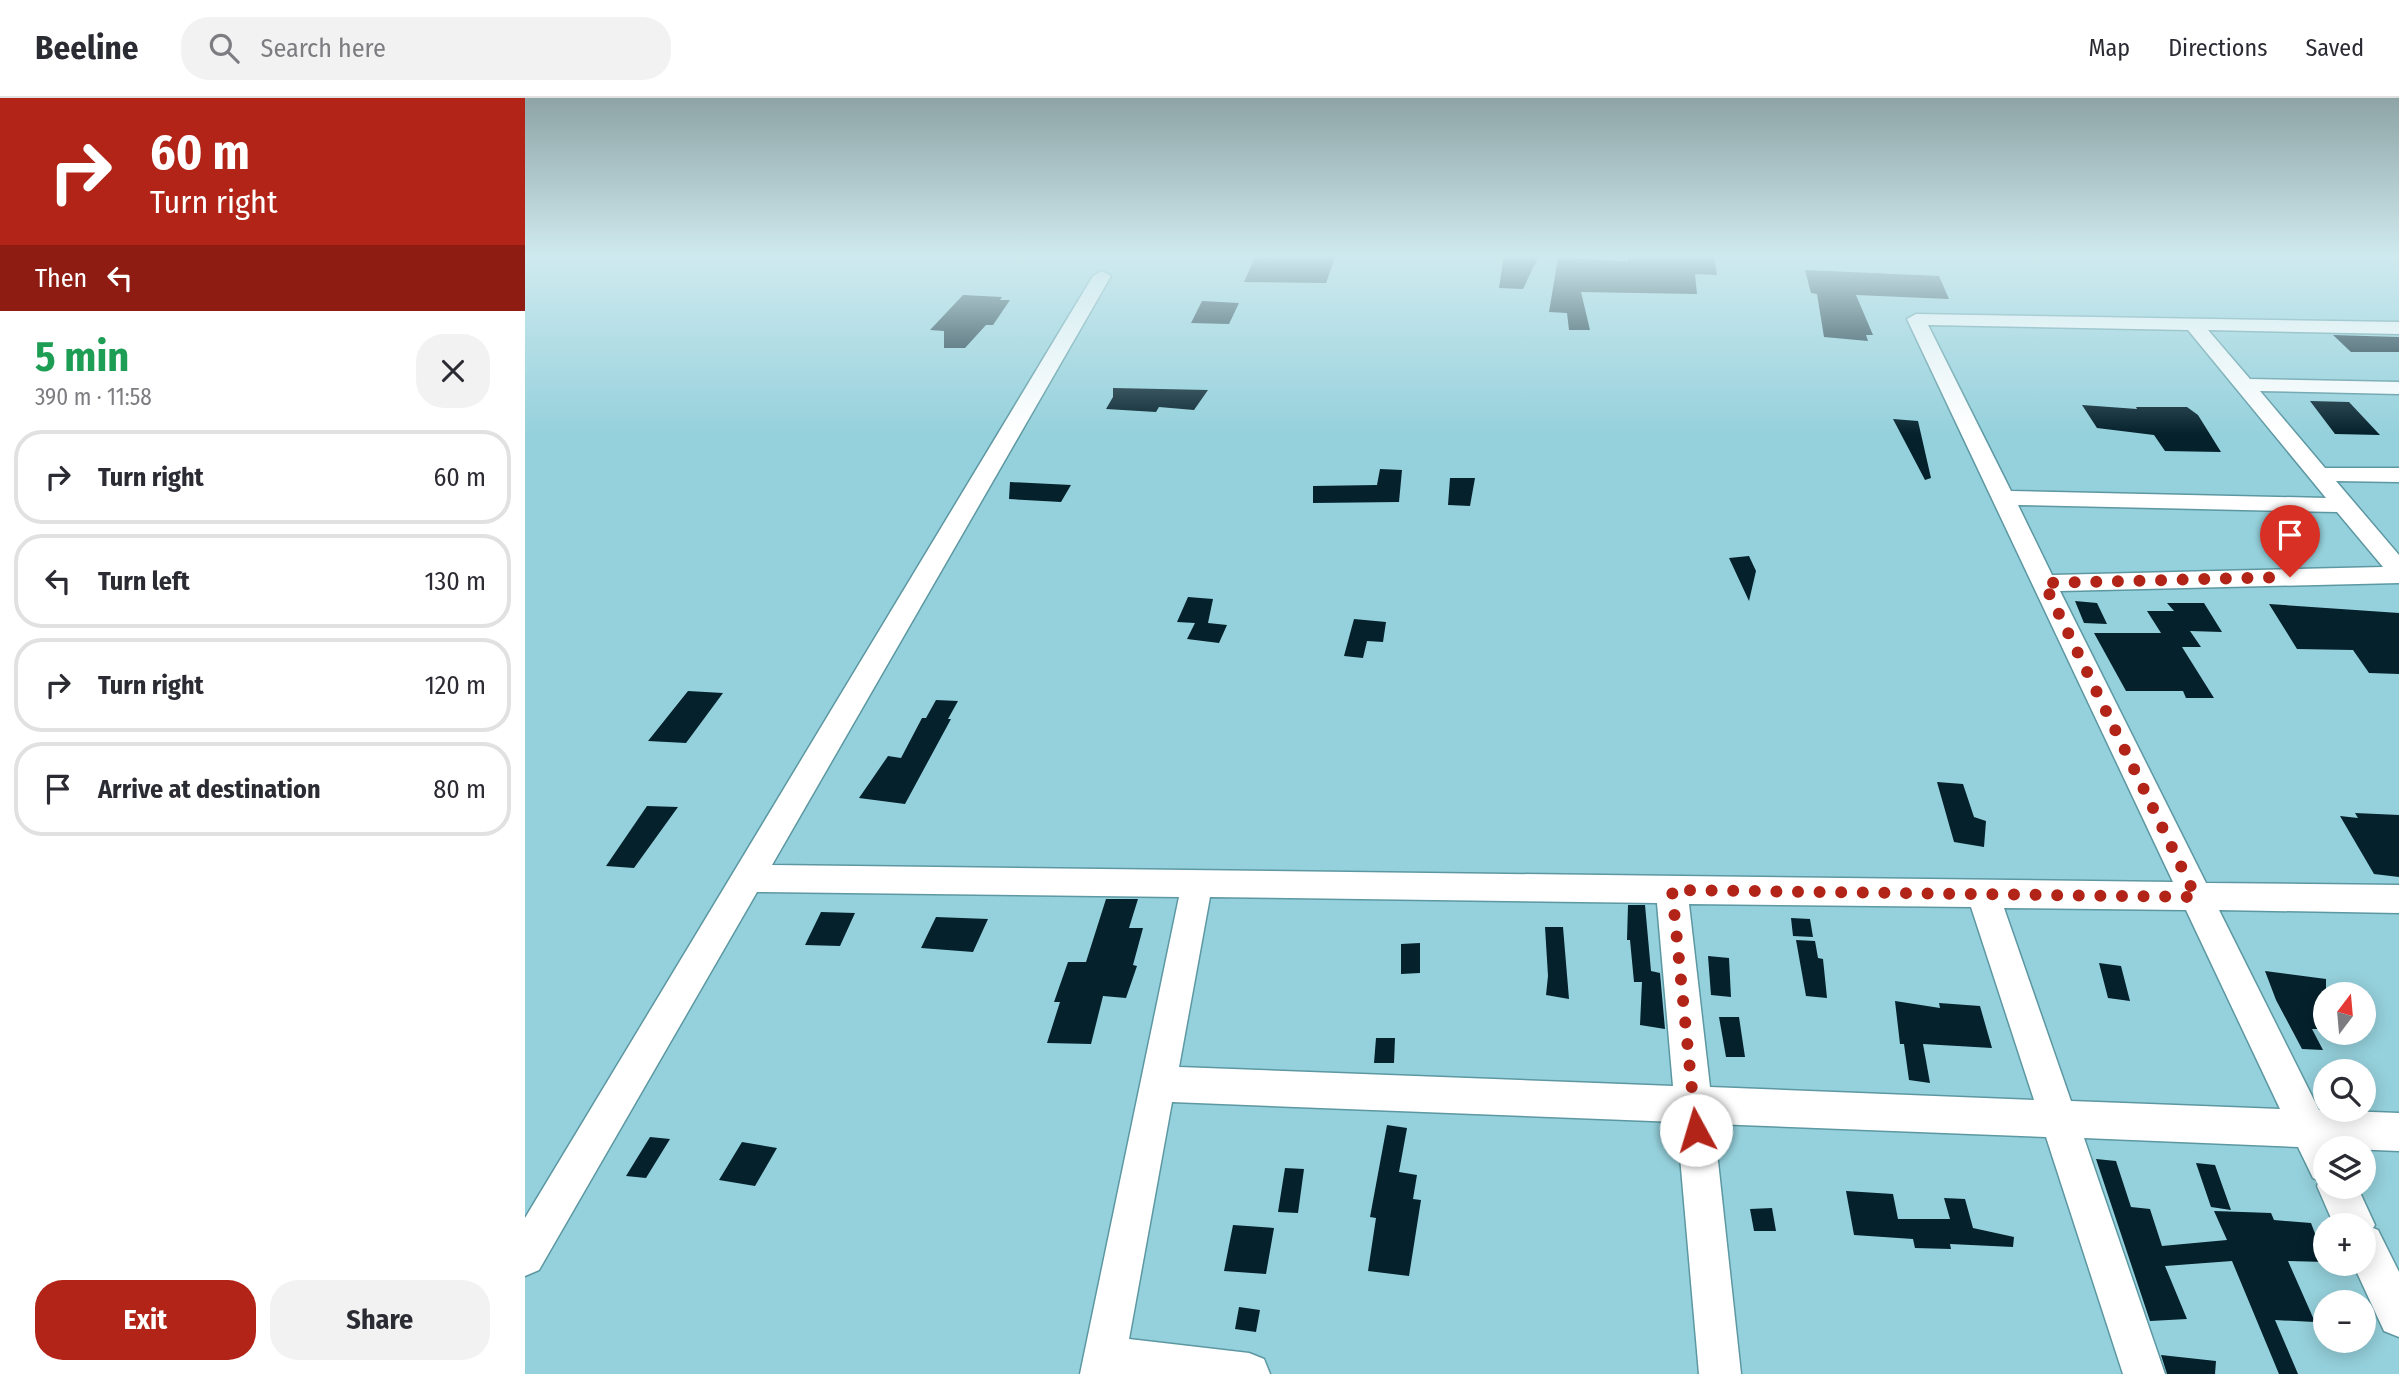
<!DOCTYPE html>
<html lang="en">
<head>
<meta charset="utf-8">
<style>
	body { margin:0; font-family:"Fira Sans Condensed",sans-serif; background:#f2f2f3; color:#2b2b33; height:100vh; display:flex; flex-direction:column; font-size:26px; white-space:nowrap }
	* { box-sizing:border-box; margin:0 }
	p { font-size:23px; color:#7c7c81 }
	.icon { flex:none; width:38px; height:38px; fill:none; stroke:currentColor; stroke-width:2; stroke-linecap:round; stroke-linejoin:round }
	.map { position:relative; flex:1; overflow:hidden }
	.panel { display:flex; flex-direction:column; background:#fff; width:525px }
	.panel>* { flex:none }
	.top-card { background:#b22417; color:#fff; overflow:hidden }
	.needle { width:46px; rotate:16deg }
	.controls { position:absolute; left:1788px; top:884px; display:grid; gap:14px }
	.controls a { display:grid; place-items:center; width:63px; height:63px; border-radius:50%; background:#fff; box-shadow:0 4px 18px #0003; font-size:35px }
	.pin { position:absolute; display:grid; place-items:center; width:60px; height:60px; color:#fff; margin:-72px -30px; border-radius:50% 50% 50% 0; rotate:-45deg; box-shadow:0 0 7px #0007 }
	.pin .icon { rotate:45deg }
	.me { position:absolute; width:77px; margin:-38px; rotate:354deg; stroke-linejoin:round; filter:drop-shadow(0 0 5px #0008) }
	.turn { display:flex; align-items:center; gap:24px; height:147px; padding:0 35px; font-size:32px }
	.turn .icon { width:91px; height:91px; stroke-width:2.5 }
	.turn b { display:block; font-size:49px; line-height:60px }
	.then { display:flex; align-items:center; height:66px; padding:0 35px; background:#0003; gap:14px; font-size:26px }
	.round { display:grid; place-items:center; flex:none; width:74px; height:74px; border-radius:28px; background:#f2f2f3 }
	.overview { display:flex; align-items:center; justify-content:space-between; height:119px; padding:0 35px }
	h1 { font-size:42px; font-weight:700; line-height:52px; color:#1e9e55 }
	.action { display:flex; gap:14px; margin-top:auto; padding:14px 35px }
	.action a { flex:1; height:80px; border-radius:28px; background:#b22417; color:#fff; font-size:28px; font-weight:700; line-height:80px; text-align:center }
	.action a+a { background:#f2f2f3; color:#2b2b33 }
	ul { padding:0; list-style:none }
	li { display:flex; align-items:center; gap:21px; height:94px; margin:0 14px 10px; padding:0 21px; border:4px solid #e1e1e2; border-radius:28px }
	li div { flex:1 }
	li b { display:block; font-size:26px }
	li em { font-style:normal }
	header { display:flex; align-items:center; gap:42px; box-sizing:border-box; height:98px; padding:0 35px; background:#fff; border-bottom:2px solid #e1e1e2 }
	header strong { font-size:33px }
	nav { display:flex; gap:38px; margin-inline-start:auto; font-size:24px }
	.search { width:490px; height:63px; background:#f2f2f3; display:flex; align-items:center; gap:18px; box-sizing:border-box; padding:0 24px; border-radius:28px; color:#7c7c81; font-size:26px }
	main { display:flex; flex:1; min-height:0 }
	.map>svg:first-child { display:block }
</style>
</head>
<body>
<header>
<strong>Beeline</strong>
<div class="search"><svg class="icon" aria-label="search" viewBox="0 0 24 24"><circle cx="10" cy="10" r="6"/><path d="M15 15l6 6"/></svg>Search here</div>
<nav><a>Map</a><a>Directions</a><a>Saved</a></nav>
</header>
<main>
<section class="panel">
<div class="top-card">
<div class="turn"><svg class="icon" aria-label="right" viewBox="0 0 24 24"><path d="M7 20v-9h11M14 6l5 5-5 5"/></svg><div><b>60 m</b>Turn right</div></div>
<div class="then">Then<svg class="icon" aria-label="left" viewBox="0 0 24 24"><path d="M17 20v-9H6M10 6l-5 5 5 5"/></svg></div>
</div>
<div class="overview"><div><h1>5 min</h1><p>390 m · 11:58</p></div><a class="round"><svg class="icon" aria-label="close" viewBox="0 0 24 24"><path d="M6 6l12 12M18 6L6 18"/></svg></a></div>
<ul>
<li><svg class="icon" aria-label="right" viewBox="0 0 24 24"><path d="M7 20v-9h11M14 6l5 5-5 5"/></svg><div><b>Turn right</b></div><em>60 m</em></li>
<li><svg class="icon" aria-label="left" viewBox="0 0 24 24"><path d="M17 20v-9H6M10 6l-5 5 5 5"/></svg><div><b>Turn left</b></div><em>130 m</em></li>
<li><svg class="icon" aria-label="right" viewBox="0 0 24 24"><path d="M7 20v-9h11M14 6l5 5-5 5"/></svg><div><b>Turn right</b></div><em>120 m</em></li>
<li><svg class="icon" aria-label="arrive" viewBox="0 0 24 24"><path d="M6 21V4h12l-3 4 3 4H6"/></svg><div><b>Arrive at destination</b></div><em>80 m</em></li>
</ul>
<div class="action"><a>Exit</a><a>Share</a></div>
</section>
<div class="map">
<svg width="1874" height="1276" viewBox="0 0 1874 1276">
	<rect width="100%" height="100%" fill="#95d1dc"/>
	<path fill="#05212c" d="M 731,157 L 811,157 L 801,185 L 719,184 Z
		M 979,157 L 1014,157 L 998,191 L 974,190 Z
		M 1103,157 L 1189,157 L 1192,177 L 1170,176 L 1172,196 L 1056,194 L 1065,232 L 1044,232 L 1042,215 L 1024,214 L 1033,160 L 1103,163 Z
		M 1280,172 L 1414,178 L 1424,201 L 1331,197 L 1348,237 L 1341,237 L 1343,243 L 1299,239 L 1292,196 L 1286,195 Z
		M 438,197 L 477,199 L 475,202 L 485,202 L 468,227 L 461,227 L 440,250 L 419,250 L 419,233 L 405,232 Z
		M 677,203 L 714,205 L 704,226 L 666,225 Z
		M 1808,237 L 1874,239 L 1874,254 L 1826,254 Z
		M 588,290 L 683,292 L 669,312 L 634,309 L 631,314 L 581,311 L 588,299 Z
		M 1785,303 L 1824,304 L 1855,337 L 1810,336 Z
		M 1557,307 L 1612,311 L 1611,309 L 1662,309 L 1673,317 L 1696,354 L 1640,353 L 1629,337 L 1572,330 Z
		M 1368,321 L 1393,323 L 1406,380 L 1400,382 Z
		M 855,371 L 877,372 L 874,404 L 788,405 L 788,388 L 852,387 Z
		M 925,380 L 950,380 L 945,408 L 923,407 Z
		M 485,384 L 546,387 L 536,404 L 484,401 Z
		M 1224,458 L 1231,473 L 1224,503 L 1204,460 Z
		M 663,499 L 688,501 L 683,525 L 702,527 L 694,545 L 662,541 L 670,525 L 652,524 Z
		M 1550,503 L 1572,505 L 1582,526 L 1559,525 Z
		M 1642,505 L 1679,505 L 1697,534 L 1665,533 L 1676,549 L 1657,549 L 1689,600 L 1661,600 L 1658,593 L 1601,593 L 1569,535 L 1636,535 L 1622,513 L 1649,513 Z
		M 1744,506 L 1874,515 L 1874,576 L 1844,575 L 1828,552 L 1772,551 Z
		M 829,521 L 861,524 L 858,544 L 842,543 L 838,560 L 819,558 Z
		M 163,593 L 198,595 L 161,645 L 123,643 Z
		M 411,602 L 433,603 L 423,621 L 426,621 L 380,706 L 334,700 L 363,658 L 376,660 L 397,620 L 401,620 Z
		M 1412,684 L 1438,686 L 1449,719 L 1461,723 L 1459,749 L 1429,744 Z
		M 122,708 L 153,709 L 109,770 L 81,768 Z
		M 1830,715 L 1874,717 L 1874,779 L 1849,776 L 1815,718 L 1833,720 Z
		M 581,801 L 613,801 L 604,830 L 618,830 L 608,867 L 612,868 L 601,900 L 578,898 L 566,946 L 522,945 L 535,904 L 529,904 L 543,864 L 561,864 Z
		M 1103,807 L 1120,807 L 1126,873 L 1135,875 L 1140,931 L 1115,927 L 1117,884 L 1109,884 L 1105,842 L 1102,842 Z
		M 296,814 L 330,815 L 315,848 L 280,847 Z
		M 411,819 L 463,821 L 448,854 L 396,850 Z
		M 1266,820 L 1285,821 L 1288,839 L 1268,838 Z
		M 1020,829 L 1038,829 L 1044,901 L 1021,897 L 1023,878 Z
		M 1271,842 L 1290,843 L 1293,860 L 1298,861 L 1302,900 L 1281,898 Z
		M 895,845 L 895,875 L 876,876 L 876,846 Z
		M 1183,858 L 1204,860 L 1206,899 L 1186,897 Z
		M 1574,865 L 1596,868 L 1605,903 L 1583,900 Z
		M 1740,873 L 1801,881 L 1801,931 L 1787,931 L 1798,952 L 1777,951 L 1751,902 Z
		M 1370,903 L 1415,910 L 1414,905 L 1455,908 L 1467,950 L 1398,946 L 1405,985 L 1384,982 L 1379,946 L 1375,946 Z
		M 1194,919 L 1214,919 L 1220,959 L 1201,959 Z
		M 851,940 L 870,940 L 869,965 L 849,965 Z
		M 862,1027 L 882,1030 L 874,1074 L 892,1077 L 888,1101 L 896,1102 L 884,1178 L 843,1173 L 851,1120 L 845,1119 Z
		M 125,1039 L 145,1041 L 121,1080 L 101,1078 Z
		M 217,1044 L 252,1050 L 230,1088 L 194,1082 Z
		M 1571,1061 L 1591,1063 L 1606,1109 L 1625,1111 L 1637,1148 L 1702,1142 L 1689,1113 L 1746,1115 L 1749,1122 L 1786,1125 L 1794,1146 L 1801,1146 L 1801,1164 L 1763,1163 L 1790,1224 L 1750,1222 L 1773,1276 L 1754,1276 L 1707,1163 L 1640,1168 L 1662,1221 L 1625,1223 Z
		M 1671,1065 L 1690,1067 L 1706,1112 L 1686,1109 Z
		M 760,1070 L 779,1071 L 773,1115 L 753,1114 Z
		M 1321,1093 L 1368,1096 L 1373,1121 L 1425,1121 L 1419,1100 L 1440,1101 L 1448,1130 L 1489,1139 L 1488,1149 L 1425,1146 L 1426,1151 L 1390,1150 L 1388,1141 L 1329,1137 Z
		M 1247,1110 L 1251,1133 L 1229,1133 L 1225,1111 Z
		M 708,1127 L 749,1130 L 741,1176 L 699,1173 Z
		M 714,1209 L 735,1212 L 731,1234 L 710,1231 Z
		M 1636,1257 L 1691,1263 L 1690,1276 L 1642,1276 Z"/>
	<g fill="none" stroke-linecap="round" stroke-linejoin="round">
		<defs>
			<path id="minor" d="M 577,173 L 586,178 L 247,767 L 1648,784 L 1382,221 L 1391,216 L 1874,224 L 1874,236 L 1683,232 L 1725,281 L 1874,284 L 1874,296 L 1735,293 L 1800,370 L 1874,370 L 1874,384 L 1811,383 L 1874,457 L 1874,485 L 1535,493 L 1681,785 L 1874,787 L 1874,815 L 1694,812 L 1794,1012 L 1874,1015 L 1874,1053 L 1801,1050 L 1801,1088 L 1832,1088 L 1850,1127 L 1848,1130 L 1853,1132 L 1874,1174 L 1874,1239 L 1859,1233 L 1828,1166 L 1839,1166 L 1839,1127 L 1809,1127 L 1792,1088 L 1794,1083 L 1788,1080 L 1773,1049 L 1559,1040 L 1640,1276 L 1598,1276 L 1521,1039 L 1189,1026 L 1216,1276 L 1174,1276 L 1152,1024 L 647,1004 L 604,1241 L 724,1255 L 739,1261 L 745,1276 L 555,1276 L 654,799 L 232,794 L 14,1172 L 0,1178 L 0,1120 L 568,178 ZM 1403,227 L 1663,232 L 1801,400 L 1486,393 ZM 1493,407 L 1812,414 L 1858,469 L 1527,477 ZM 685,799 L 1132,805 L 1148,988 L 654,969 ZM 1164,806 L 1446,809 L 1509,1002 L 1185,989 ZM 1479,810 L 1661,812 L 1755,1011 L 1546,1003 Z"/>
		</defs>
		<use href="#minor" stroke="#5d98a2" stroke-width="3"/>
		<use href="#minor" fill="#fff" fill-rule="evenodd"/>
	</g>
	<linearGradient id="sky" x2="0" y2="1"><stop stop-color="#8ea4a6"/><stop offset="0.47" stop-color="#cfeaef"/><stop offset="1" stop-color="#cfeaef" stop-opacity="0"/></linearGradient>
	<rect width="1874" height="336" fill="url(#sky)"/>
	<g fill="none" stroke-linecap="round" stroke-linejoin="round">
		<path stroke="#b22417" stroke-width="12" stroke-dasharray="0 21.6" d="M 1171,1032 L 1147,792 L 1671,799 L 1519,485 L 1765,479"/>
	</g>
</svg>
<div class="controls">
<a><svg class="needle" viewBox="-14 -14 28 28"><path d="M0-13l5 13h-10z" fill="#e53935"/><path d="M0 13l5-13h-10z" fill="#7c7c81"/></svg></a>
<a><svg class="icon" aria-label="search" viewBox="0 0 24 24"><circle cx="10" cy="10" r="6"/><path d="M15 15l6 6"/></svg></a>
<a><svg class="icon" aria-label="layers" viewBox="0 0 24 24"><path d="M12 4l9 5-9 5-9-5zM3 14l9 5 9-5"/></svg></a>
<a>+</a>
<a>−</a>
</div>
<div class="pin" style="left:1765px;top:479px;background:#d93025"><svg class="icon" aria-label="arrive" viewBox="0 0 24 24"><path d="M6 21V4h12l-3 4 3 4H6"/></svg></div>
<svg class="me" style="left:1171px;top:1032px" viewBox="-20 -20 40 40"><circle r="19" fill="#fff"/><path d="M0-13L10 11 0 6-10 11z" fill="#b22417"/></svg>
</div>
</main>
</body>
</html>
